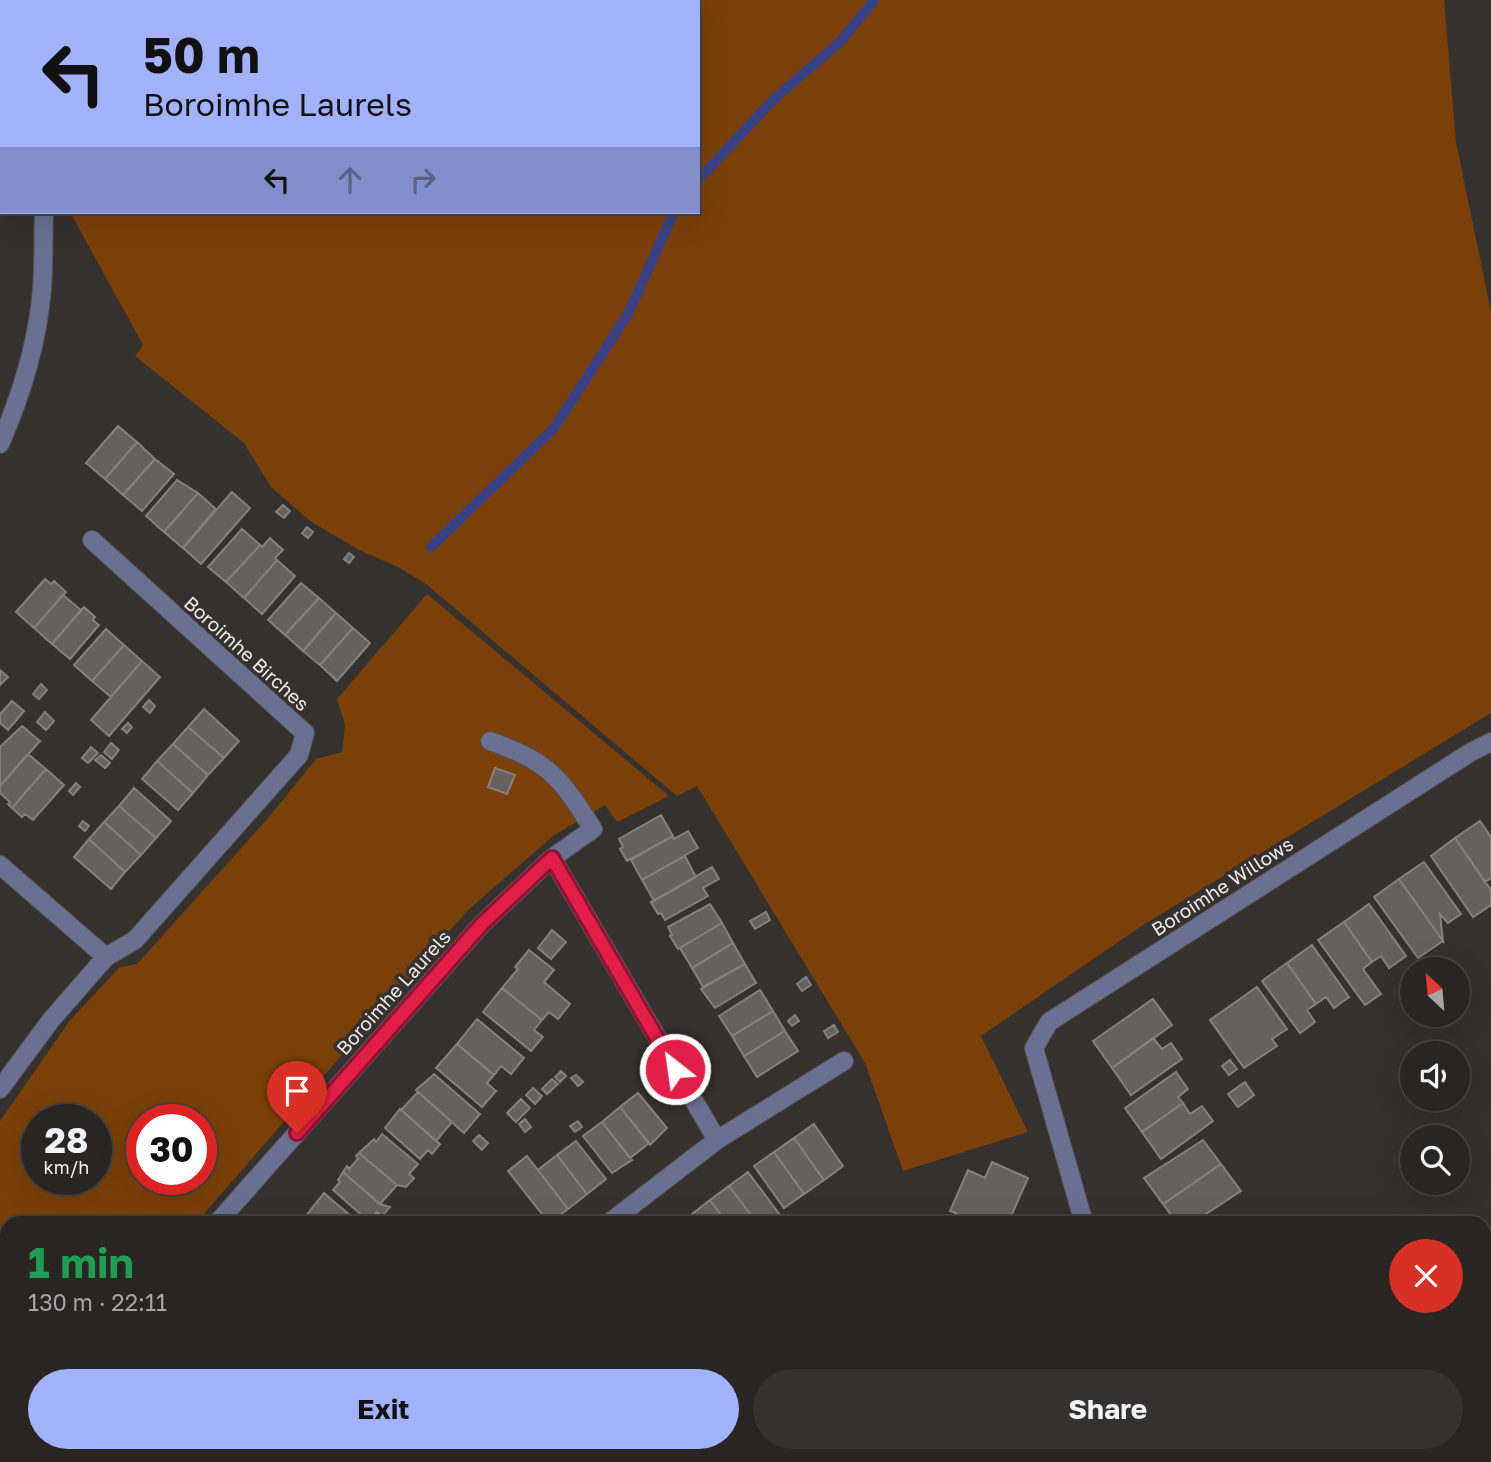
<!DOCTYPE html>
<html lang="en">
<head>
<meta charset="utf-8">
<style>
	body { margin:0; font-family:"Golos Text",sans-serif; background:#34312f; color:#f1f3f6; height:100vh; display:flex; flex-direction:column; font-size:26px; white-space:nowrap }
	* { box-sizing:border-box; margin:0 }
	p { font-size:23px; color:#a5a5a5 }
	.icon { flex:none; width:38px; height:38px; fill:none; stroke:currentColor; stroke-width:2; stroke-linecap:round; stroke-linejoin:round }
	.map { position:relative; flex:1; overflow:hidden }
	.sheet { position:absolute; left:0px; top:1216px; width:1491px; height:247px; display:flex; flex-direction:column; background:#282522; border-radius:21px 21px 0 0; box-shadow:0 7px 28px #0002,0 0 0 2px #444240 }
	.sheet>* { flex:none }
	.hud { position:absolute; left:0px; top:0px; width:700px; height:214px; box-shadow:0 7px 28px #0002,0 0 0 2px #444240; background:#a3b2fd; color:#111; overflow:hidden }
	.needle { width:46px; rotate:334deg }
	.fabs { position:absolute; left:1400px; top:957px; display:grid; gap:14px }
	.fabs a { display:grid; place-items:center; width:70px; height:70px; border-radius:50%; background:#282522; box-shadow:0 7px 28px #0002,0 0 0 2px #444240; font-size:35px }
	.speed { position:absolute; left:21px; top:1104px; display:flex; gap:14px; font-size:35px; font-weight:700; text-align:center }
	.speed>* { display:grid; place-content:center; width:91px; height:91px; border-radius:50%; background:#282522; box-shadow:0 7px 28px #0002,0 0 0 2px #444240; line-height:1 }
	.speed small { font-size:18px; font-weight:400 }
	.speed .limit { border:10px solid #d22; background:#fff; color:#111 }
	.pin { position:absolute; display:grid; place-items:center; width:60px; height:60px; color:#fff; margin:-72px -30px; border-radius:50% 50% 50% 0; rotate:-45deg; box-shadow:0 0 7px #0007 }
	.pin .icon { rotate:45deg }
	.me { position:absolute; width:77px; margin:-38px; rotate:330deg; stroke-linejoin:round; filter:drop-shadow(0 0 5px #0008) }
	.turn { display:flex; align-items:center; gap:24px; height:147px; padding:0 28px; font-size:32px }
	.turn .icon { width:91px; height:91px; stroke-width:2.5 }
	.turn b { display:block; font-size:49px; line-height:60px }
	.lanes { display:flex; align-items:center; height:66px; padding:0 28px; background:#0003; justify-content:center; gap:35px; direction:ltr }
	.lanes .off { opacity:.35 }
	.round { display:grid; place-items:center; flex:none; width:74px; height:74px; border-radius:37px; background:#34312f }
	.summary { display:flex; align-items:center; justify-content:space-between; height:119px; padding:0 28px }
	h1 { font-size:42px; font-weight:700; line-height:52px; color:#1e9e55 }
	.cta { display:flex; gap:14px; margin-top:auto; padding:14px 28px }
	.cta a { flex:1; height:80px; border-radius:42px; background:#a3b2fd; color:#111; font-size:28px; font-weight:700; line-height:80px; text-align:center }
	.cta a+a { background:#34312f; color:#f1f3f6 }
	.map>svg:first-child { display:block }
</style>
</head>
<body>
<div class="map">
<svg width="1491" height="1462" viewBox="0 0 1491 1462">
	<rect width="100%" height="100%" fill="#35312e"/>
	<path fill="#7a4007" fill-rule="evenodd" d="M 15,0 L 1444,0 L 1456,142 L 1491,312 L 1491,713 L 1143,925 L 981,1036 L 1028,1132 L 903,1171 L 865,1063 L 697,786 L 677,796 L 426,584 L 398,567 L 359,550 L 310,521 L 271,487 L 244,443 L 135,356 L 143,345 L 70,212 L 698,212 L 698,2 Z
		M 427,594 L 669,796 L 617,822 L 605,805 L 553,836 L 468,910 L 196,1223 L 7,1223 L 7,1456 L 245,1456 L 251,1462 L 0,1462 L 0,1121 L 70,1020 L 120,967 L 137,964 L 269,817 L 316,759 L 342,752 L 345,725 L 337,699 ZM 37,1120 L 96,1120 L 96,1180 L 37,1180 ZM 142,1120 L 201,1120 L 201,1180 L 142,1180 Z
		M 432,1456 L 478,1456 L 484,1462 L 426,1462 Z
		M 563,1456 L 639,1456 L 642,1462 L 557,1462 Z
		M 866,1456 L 1172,1456 L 1175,1462 L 859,1462 Z"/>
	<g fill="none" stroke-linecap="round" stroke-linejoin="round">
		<path stroke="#3a4287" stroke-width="10" d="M 698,180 L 774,99 L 841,41 L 874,0
			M 431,547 L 554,428 L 628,314 L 674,212"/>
	</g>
	<path fill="#66615e" stroke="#85807d" stroke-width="2" d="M 118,426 L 137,442 L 105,479 L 86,463 Z
		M 137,442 L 155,459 L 123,495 L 105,479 Z
		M 155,459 L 174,474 L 142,511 L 123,495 Z
		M 177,480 L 198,493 L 164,532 L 146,516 Z
		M 232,492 L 250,508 L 201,564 L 183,548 Z
		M 198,493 L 216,509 L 183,548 L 164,532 Z
		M 283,505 L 290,511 L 284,518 L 276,512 Z
		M 307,527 L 313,532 L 308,538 L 302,533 Z
		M 242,529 L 260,545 L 226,582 L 208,567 Z
		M 270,538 L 283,550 L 275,558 L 277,560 L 244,598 L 226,582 L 260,545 L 262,547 Z
		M 349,553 L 354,557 L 349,563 L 344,559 Z
		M 277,560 L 295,576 L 262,614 L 244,598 Z
		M 45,579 L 51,584 L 54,581 L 66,592 L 34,628 L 16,612 Z
		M 301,583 L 319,598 L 285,635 L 268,620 Z
		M 63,595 L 81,610 L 52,644 L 34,628 Z
		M 319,598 L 336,613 L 303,651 L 285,635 Z
		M 84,607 L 95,617 L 93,620 L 99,625 L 70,659 L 52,644 Z
		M 336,613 L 353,628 L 320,665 L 303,651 Z
		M 353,628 L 370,643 L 337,681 L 320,665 Z
		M 106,629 L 124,645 L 92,681 L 74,665 Z
		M 124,645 L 142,661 L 111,697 L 92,681 Z
		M 142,661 L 160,677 L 109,736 L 91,720 Z
		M 0,670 L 8,677 L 0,685 Z
		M 41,684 L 47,690 L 39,699 L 33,694 Z
		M 149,700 L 155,706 L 150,713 L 143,707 Z
		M 12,701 L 24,711 L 8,730 L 0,723 L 0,714 Z
		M 204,709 L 239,741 L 224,758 L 188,727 Z
		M 45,712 L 54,721 L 46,730 L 37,722 Z
		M 128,723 L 132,727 L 127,733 L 122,729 Z
		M 22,726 L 40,741 L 0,786 L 0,747 Z
		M 188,727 L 224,758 L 208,775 L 173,744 Z
		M 111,743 L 119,750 L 112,759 L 104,752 Z
		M 173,744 L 208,775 L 193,793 L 157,761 Z
		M 91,747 L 98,753 L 88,763 L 82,758 Z
		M 28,754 L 46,769 L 12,808 L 8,804 L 10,802 L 0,793 L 0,786 Z
		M 101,755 L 110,763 L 105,768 L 95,760 Z
		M 157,761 L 193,793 L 178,810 L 142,779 Z
		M 495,768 L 515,775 L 507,794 L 488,787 Z
		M 46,769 L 64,785 L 33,820 L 25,814 L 22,817 L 12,808 Z
		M 76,783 L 80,787 L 73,795 L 69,791 Z
		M 134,788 L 171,821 L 156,838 L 119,806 Z
		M 119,806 L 156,838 L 141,855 L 104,822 Z
		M 661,815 L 673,836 L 627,861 L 620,849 L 623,847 L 619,839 Z
		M 83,821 L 89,826 L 85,831 L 79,826 Z
		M 1480,821 L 1491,837 L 1491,878 L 1485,882 L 1455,838 Z
		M 104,822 L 141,855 L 125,872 L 89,839 Z
		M 688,831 L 698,848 L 642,880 L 631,860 L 673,836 L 674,839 Z
		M 1455,838 L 1491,890 L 1491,905 L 1473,917 L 1431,856 Z
		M 89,839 L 125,872 L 111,889 L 74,857 Z
		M 685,856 L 696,877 L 654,901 L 642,880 Z
		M 1424,862 L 1461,914 L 1448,923 L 1440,914 L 1443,941 L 1399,879 Z
		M 712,867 L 719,879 L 703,888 L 708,896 L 665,920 L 661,913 L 658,914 L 651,902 Z
		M 1399,879 L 1443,941 L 1418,958 L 1374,897 Z
		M 710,904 L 722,923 L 678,949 L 670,936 L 672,935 L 668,927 Z
		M 1369,904 L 1406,956 L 1389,968 L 1381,956 L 1372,962 L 1344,922 Z
		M 766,912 L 770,920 L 755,929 L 750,921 Z
		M 1344,922 L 1372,962 L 1363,969 L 1381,994 L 1365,1005 L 1318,940 Z
		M 722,923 L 733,943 L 692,968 L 680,948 Z
		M 552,930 L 566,942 L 551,959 L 538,948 Z
		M 733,943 L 745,964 L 703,987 L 692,968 Z
		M 1312,945 L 1349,997 L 1334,1008 L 1326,997 L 1316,1004 L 1287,963 Z
		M 529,950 L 554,970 L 544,982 L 570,1004 L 558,1019 L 549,1012 L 542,1020 L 502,988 L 518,969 L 515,967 Z
		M 1287,963 L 1316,1004 L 1307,1010 L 1315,1022 L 1300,1033 L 1262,981 Z
		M 745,964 L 756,983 L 715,1008 L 701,989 Z
		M 806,977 L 811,985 L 802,991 L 797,984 Z
		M 1257,987 L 1287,1029 L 1272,1039 L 1277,1046 L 1244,1068 L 1210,1020 Z
		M 502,988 L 542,1020 L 534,1030 L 543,1037 L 531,1051 L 483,1012 Z
		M 760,990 L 773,1011 L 732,1036 L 719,1016 Z
		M 1153,999 L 1172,1025 L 1112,1068 L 1093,1041 Z
		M 773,1011 L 785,1031 L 744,1056 L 732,1036 Z
		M 795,1015 L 799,1021 L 792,1026 L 788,1021 Z
		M 477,1019 L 524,1058 L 511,1074 L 501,1066 L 494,1075 L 457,1044 Z
		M 834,1025 L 838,1032 L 828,1038 L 824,1031 Z
		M 785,1031 L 798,1051 L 757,1077 L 744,1056 Z
		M 1153,1038 L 1162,1049 L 1171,1043 L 1182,1059 L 1131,1095 L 1112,1068 Z
		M 457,1044 L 494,1075 L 487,1083 L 496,1091 L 482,1107 L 436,1068 Z
		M 1230,1060 L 1237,1069 L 1229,1075 L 1222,1066 Z
		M 561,1071 L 566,1076 L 560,1082 L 555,1077 Z
		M 1176,1072 L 1188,1089 L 1178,1097 L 1183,1103 L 1142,1132 L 1125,1108 Z
		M 434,1074 L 480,1114 L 464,1133 L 416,1090 Z
		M 576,1075 L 583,1082 L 578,1086 L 571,1078 Z
		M 552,1079 L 558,1084 L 547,1094 L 542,1089 Z
		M 1245,1082 L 1254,1095 L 1238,1107 L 1228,1094 Z
		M 533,1088 L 542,1096 L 535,1104 L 526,1095 Z
		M 418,1092 L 452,1122 L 436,1141 L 401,1110 Z
		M 638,1093 L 667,1128 L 650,1145 L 620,1107 Z
		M 521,1099 L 530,1108 L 516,1122 L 507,1113 Z
		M 1183,1103 L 1190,1114 L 1202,1106 L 1213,1121 L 1161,1159 L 1142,1132 Z
		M 620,1107 L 649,1143 L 630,1158 L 602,1122 Z
		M 400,1109 L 440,1144 L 432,1154 L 428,1150 L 420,1159 L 385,1128 Z
		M 525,1119 L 531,1127 L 525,1132 L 519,1124 Z
		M 578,1121 L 582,1127 L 575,1132 L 570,1126 Z
		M 602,1122 L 632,1160 L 612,1173 L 583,1136 Z
		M 814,1124 L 843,1166 L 824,1180 L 794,1138 Z
		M 382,1134 L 418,1164 L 409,1174 L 414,1178 L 406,1187 L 397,1185 L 359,1153 L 374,1139 L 376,1142 Z
		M 479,1135 L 488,1143 L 482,1150 L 473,1141 Z
		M 794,1138 L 824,1180 L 804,1194 L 774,1152 Z
		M 1203,1140 L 1221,1164 L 1163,1204 L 1144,1178 Z
		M 576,1141 L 606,1179 L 587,1194 L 557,1155 Z
		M 774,1152 L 804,1194 L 784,1208 L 754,1166 Z
		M 359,1153 L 397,1185 L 380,1204 L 343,1172 L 347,1166 L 349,1169 L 358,1159 L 356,1156 Z
		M 557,1155 L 587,1194 L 568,1209 L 538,1170 Z
		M 527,1156 L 568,1209 L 549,1223 L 508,1171 Z
		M 992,1162 L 1028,1178 L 1008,1223 L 956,1223 L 960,1215 L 950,1211 L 968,1170 L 985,1178 Z
		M 1221,1164 L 1241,1191 L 1192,1223 L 1177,1223 L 1163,1204 Z
		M 343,1172 L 380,1204 L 390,1207 L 382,1216 L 377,1212 L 368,1221 L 333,1190 L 340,1182 L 338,1180 Z
		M 748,1172 L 786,1223 L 757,1223 L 729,1186 Z
		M 729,1186 L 757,1223 L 727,1223 L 710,1200 Z
		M 324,1193 L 359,1223 L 312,1223 L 305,1217 Z
		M 710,1200 L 727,1223 L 698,1223 L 692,1214 Z
		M 692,1214 L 698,1223 L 680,1223 Z
		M 933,1216 L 938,1223 L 923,1223 L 931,1218 Z
		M 353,1456 L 368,1456 L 360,1462 Z
		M 368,1456 L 420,1456 L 412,1462 L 360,1462 Z
		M 497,1456 L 505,1456 L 509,1462 L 493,1462 L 491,1460 Z
		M 664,1456 L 699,1456 L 702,1462 L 667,1462 Z
		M 699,1456 L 717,1456 L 703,1462 Z"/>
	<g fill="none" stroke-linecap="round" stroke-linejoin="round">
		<defs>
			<path id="minor" d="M 15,0 L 15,2
				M 0,444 C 21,396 38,340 42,288 C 44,263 43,237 44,212
				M 552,858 L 717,1140
				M 0,865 L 106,957
				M 0,1089 L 51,1020 L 106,957 L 135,940 L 299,755 L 305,733 L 92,540
				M 217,1223 L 482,924 L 552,858 L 593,829 C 560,777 549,762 490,741
				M 609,1223 L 717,1140 L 844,1061
				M 1084,1223 L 1034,1048 L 1049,1022 L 1471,752 L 1491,742
				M 267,1456 L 271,1462
				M 1196,1456 L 1200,1462
				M 828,1462 L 835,1456"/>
		</defs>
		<use href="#minor" stroke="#534f4c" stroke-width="20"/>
		<use href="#minor" stroke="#697091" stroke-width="18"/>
	</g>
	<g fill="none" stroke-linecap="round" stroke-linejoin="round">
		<defs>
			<path id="route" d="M 297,1133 L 482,924 L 552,858 L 675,1069"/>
		</defs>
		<use href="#route" stroke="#92132f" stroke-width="18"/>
		<use href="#route" stroke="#e11d48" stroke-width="12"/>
	</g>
	<g text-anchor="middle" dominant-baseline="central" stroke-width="7" stroke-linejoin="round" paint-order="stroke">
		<g font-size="19" fill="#eeebea" stroke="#35312e">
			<text transform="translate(247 653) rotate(42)">Boroimhe Birches</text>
			<text transform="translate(1222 886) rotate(-33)">Boroimhe Willows</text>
			<text transform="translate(393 992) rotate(-48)">Boroimhe Laurels</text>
		</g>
	</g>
</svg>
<div class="fabs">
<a><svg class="needle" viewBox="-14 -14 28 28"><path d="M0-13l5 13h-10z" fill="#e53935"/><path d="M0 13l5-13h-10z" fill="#a5a5a5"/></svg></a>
<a><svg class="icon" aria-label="sound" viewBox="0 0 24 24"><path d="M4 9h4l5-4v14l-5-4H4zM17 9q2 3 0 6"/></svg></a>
<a><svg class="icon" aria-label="search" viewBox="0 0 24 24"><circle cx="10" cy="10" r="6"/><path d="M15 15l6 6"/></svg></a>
</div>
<div class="speed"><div>28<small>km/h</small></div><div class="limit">30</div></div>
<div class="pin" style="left:297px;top:1133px;background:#d93025"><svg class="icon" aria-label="arrive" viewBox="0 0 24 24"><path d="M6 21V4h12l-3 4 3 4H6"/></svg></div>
<svg class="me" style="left:675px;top:1069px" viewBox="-20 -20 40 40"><circle r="17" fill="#e11d48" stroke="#fff" stroke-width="3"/><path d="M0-11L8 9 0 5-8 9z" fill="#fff"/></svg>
<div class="hud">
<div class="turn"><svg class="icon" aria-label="left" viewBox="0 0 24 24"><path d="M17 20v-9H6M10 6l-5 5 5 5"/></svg><div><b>50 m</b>Boroimhe Laurels</div></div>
<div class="lanes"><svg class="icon" aria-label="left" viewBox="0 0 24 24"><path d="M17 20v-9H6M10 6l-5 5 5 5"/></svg><svg class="icon off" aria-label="ahead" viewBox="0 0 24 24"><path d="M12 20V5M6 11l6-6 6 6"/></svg><svg class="icon off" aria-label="right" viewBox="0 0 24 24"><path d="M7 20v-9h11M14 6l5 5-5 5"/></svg></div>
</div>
<section class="sheet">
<div class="summary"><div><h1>1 min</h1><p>130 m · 22:11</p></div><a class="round" style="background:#d93025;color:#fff"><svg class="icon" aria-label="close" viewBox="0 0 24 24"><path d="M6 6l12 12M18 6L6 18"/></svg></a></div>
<div class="cta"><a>Exit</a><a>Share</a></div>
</section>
</div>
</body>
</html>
